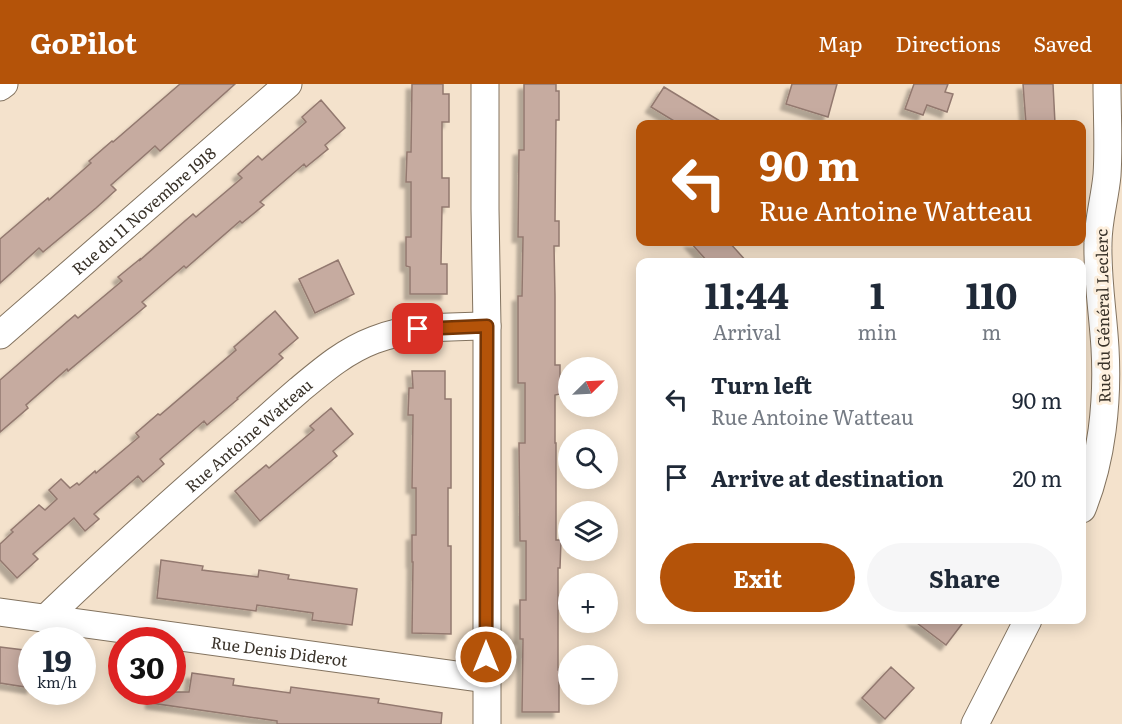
<!DOCTYPE html>
<html lang="en">
<head>
<meta charset="utf-8">
<style>
	body { margin:0; font-family:Literata,serif; background:#f6f6f7; color:#1f2937; height:100vh; display:flex; flex-direction:column; font-size:22px; white-space:nowrap }
	* { box-sizing:border-box; margin:0 }
	p { font-size:20px; color:#747a83 }
	.icon { flex:none; width:33px; height:33px; fill:none; stroke:currentColor; stroke-width:2; stroke-linecap:round; stroke-linejoin:round }
	.map { position:relative; flex:1; overflow:hidden }
	.panel { position:absolute; left:636px; top:174px; width:450px; height:366px; display:flex; flex-direction:column; background:#fff; border-radius:12px; box-shadow:0 3px 15px #0003 }
	.panel>* { flex:none }
	.hud { position:absolute; left:636px; top:36px; width:450px; height:126px; border-radius:12px; box-shadow:0 3px 15px #0003; background:#b45309; color:#fff; overflow:hidden }
	.needle { width:39px; rotate:66deg }
	.tools { position:absolute; left:558px; top:273px; display:grid; gap:12px }
	.tools a { display:grid; place-items:center; width:60px; height:60px; border-radius:50%; background:#fff; box-shadow:0 3px 15px #0003; font-size:30px }
	.speed { position:absolute; left:18px; top:543px; display:flex; gap:12px; font-size:30px; font-weight:700; text-align:center }
	.speed>* { display:grid; place-content:center; width:78px; height:78px; border-radius:50%; background:#fff; box-shadow:0 3px 15px #0003; line-height:1 }
	.speed small { font-size:15px; font-weight:400 }
	.speed .limit { border:9px solid #d22; background:#fff; color:#111 }
	.pin { position:absolute; display:grid; place-items:center; width:51px; height:51px; color:#fff; margin:-26px; border-radius:12px; box-shadow:0 3px 9px #0006 }
	.me { position:absolute; width:66px; margin:-33px; rotate:0deg; stroke-linejoin:round; filter:drop-shadow(0 0 4px #0008) }
	.turn { display:flex; align-items:center; gap:21px; height:126px; padding:0 24px; font-size:27px }
	.turn .icon { width:78px; height:78px; stroke-width:2.5 }
	.turn b { display:block; font-size:42px; line-height:51px }
	.eta { display:flex; justify-content:space-evenly; align-items:center; height:102px; text-align:center }
	.eta b { font-size:36px; font-weight:700; line-height:42px }
	.button { display:flex; gap:12px; margin-top:auto; padding:12px 24px }
	.button a { flex:1; height:69px; border-radius:36px; background:#b45309; color:#fff; font-size:24px; font-weight:700; line-height:69px; text-align:center }
	.button a+a { background:#f6f6f7; color:#1f2937 }
	ul { padding:0; list-style:none }
	li { display:flex; align-items:center; gap:18px; height:78px; padding:0 24px }
	li div { flex:1 }
	li b { display:block; font-size:22px }
	li em { font-style:normal }
	header { display:flex; align-items:center; gap:36px; box-sizing:border-box; height:84px; padding:0 30px; background:#b45309; color:#fff }
	header strong { font-size:28px }
	nav { display:flex; gap:33px; margin-inline-start:auto; font-size:21px }
	.map>svg:first-child { display:block }
</style>
</head>
<body>
<header>
<strong>GoPilot</strong>
<nav><a>Map</a><a>Directions</a><a>Saved</a></nav>
</header>
<div class="map">
<svg width="1122" height="640" viewBox="0 0 1122 640">
	<defs>
		<filter id="shadow"><feDropShadow dx="-5.5" dy="5.5" stdDeviation="1.5" flood-color="#0004"/></filter>
	</defs>
	<rect width="100%" height="100%" fill="#f4e2cc"/>
	<path fill="#c6aba0" stroke="#93796f" stroke-width="1.5" filter="url(#shadow)" d="M 180,0 L 235,0 L 160,67 L 155,62 L 111,101 L 116,106 L 96,124 L 43,168 L 39,164 L 0,199 L 0,155 L 48,114 L 49,116 L 91,79 L 89,77 L 112,57 L 113,58 Z
		M 412,0 L 443,0 L 443,10 L 449,10 L 449,38 L 442,38 L 442,94 L 449,94 L 449,123 L 442,123 L 441,180 L 447,180 L 447,210 L 410,210 L 410,183 L 406,182 L 406,153 L 411,153 L 411,98 L 406,98 L 407,68 L 411,68 Z
		M 524,0 L 556,0 L 556,7 L 559,7 L 559,36 L 556,36 L 555,137 L 559,137 L 559,162 L 554,162 L 555,212 L 555,281 L 560,281 L 560,310 L 555,311 L 555,359 L 556,359 L 556,456 L 561,456 L 560,484 L 558,484 L 558,586 L 559,586 L 559,628 L 522,628 L 523,555 L 520,555 L 520,516 L 526,516 L 526,457 L 520,457 L 519,359 L 525,359 L 525,299 L 518,299 L 518,212 L 522,212 L 523,153 L 518,153 L 519,66 L 524,66 Z
		M 792,0 L 837,0 L 828,33 L 786,20 Z
		M 914,0 L 948,0 L 945,8 L 953,10 L 947,28 L 927,21 L 923,31 L 905,25 Z
		M 1023,0 L 1053,0 L 1055,39 L 1026,40 Z
		M 664,3 L 725,40 L 679,40 L 651,23 Z
		M 321,16 L 345,44 L 325,61 L 328,65 L 306,83 L 304,80 L 260,118 L 264,121 L 242,139 L 240,137 L 186,184 L 184,182 L 142,218 L 146,222 L 68,287 L 67,285 L 26,321 L 28,324 L 0,348 L 0,296 L 75,231 L 78,234 L 122,197 L 118,193 L 140,175 L 140,176 L 193,130 L 196,133 L 242,94 L 238,90 L 258,72 L 262,76 L 306,38 L 302,33 Z
		M 690,158 L 729,158 L 747,178 L 708,178 Z
		M 338,176 L 354,210 L 315,229 L 299,195 Z
		M 275,227 L 298,254 L 279,270 L 283,274 L 237,314 L 238,315 L 207,341 L 204,337 L 160,375 L 164,380 L 143,398 L 138,392 L 94,430 L 99,435 L 85,447 L 74,434 L 33,470 L 38,475 L 17,494 L 0,476 L 0,460 L 13,448 L 11,446 L 39,421 L 45,426 L 57,415 L 49,406 L 61,395 L 70,404 L 77,399 L 79,401 L 95,387 L 96,389 L 139,353 L 136,349 L 158,330 L 160,331 L 236,266 L 234,263 Z
		M 412,287 L 445,287 L 445,315 L 451,315 L 451,404 L 448,404 L 448,462 L 451,462 L 451,550 L 412,549 L 413,478 L 412,478 L 412,451 L 416,451 L 416,404 L 412,404 L 413,331 L 408,331 L 409,304 L 413,304 Z
		M 331,324 L 353,350 L 333,367 L 337,372 L 260,437 L 235,407 L 266,381 L 269,384 L 314,346 L 310,342 Z
		M 161,476 L 203,482 L 202,486 L 258,493 L 259,486 L 289,491 L 288,495 L 357,505 L 352,541 L 312,536 L 313,529 L 257,521 L 256,527 L 157,514 Z
		M 913,536 L 965,536 L 946,561 Z
		M 0,563 L 32,567 L 32,604 L 0,599 Z
		M 891,583 L 914,604 L 885,635 L 862,614 Z
		M 192,589 L 234,595 L 233,601 L 290,609 L 291,603 L 379,615 L 378,619 L 442,629 L 441,640 L 277,640 L 277,637 L 151,619 L 152,608 L 189,608 Z"/>
	<g fill="none" stroke-linecap="round" stroke-linejoin="round">
		<defs>
			<g id="street">
				<path d="M 485,0 L 485,125 L 487,242 L 487,640"/>
				<path d="M 0,3 L 4,0"/>
				<path id="s1" d="M 0,251 L 288,0"/>
				<path d="M 1082,425 C 1102,376 1108,317 1105,264 C 1103,229 1097,194 1098,159 C 1098,136 1105,114 1107,91 C 1109,61 1107,30 1107,0"/>
				<path id="s2" d="M 0,528 L 486,595"/>
				<path id="s3" d="M 46,534 C 107,475 170,419 234,363 C 256,344 277,325 299,306 C 323,286 345,267 374,256 C 410,242 449,243 487,242"/>
				<path d="M 975,640 L 1028,536"/>
			</g>
		</defs>
		<use href="#street" stroke="#83735f" stroke-width="29"/>
		<use href="#street" stroke="#fff" stroke-width="27"/>
	</g>
	<g fill="none" stroke-linecap="round" stroke-linejoin="round">
		<defs>
			<path id="route" d="M 418,245 L 487,242 L 486,573"/>
		</defs>
		<use href="#route" stroke="#753606" stroke-width="15"/>
		<use href="#route" stroke="#b45309" stroke-width="10"/>
	</g>
	<g text-anchor="middle" dominant-baseline="central" stroke-width="6" stroke-linejoin="round" paint-order="stroke">
		<g font-size="16" fill="#393229" stroke="#fef0de">
			<text stroke="none"><textPath href="#s1" startOffset="190">Rue du 11 Novembre 1918</textPath></text>
			<text transform="translate(1102 232) rotate(-91)">Rue du Général Leclerc</text>
			<text stroke="none"><textPath href="#s3" startOffset="273">Rue Antoine Watteau</textPath></text>
			<text stroke="none"><textPath href="#s2" startOffset="282">Rue Denis Diderot</textPath></text>
		</g>
	</g>
</svg>
<div class="tools">
<a><svg class="needle" viewBox="-14 -14 28 28"><path d="M0-13l5 13h-10z" fill="#e53935"/><path d="M0 13l5-13h-10z" fill="#747a83"/></svg></a>
<a><svg class="icon" aria-label="search" viewBox="0 0 24 24"><circle cx="10" cy="10" r="6"/><path d="M15 15l6 6"/></svg></a>
<a><svg class="icon" aria-label="layers" viewBox="0 0 24 24"><path d="M12 4l9 5-9 5-9-5zM3 14l9 5 9-5"/></svg></a>
<a>+</a>
<a>−</a>
</div>
<div class="speed"><div>19<small>km/h</small></div><div class="limit">30</div></div>
<div class="pin" style="left:418px;top:245px;background:#d93025"><svg class="icon" aria-label="arrive" viewBox="0 0 24 24"><path d="M6 21V4h12l-3 4 3 4H6"/></svg></div>
<svg class="me" style="left:486px;top:573px" viewBox="-20 -20 40 40"><circle r="17" fill="#b45309" stroke="#fff" stroke-width="3"/><path d="M0-11L8 9 0 5-8 9z" fill="#fff"/></svg>
<div class="hud">
<div class="turn"><svg class="icon" aria-label="left" viewBox="0 0 24 24"><path d="M17 20v-9H6M10 6l-5 5 5 5"/></svg><div><b>90 m</b>Rue Antoine Watteau</div></div>
</div>
<section class="panel">
<div class="eta">
<div><b>11:44</b><p>Arrival</p></div>
<div><b>1</b><p>min</p></div>
<div><b>110</b><p>m</p></div>
</div>
<ul>
<li><svg class="icon" aria-label="left" viewBox="0 0 24 24"><path d="M17 20v-9H6M10 6l-5 5 5 5"/></svg><div><b>Turn left</b><p>Rue Antoine Watteau</p></div><em>90 m</em></li>
<li><svg class="icon" aria-label="arrive" viewBox="0 0 24 24"><path d="M6 21V4h12l-3 4 3 4H6"/></svg><div><b>Arrive at destination</b></div><em>20 m</em></li>
</ul>
<div class="button"><a>Exit</a><a>Share</a></div>
</section>
</div>
</body>
</html>
